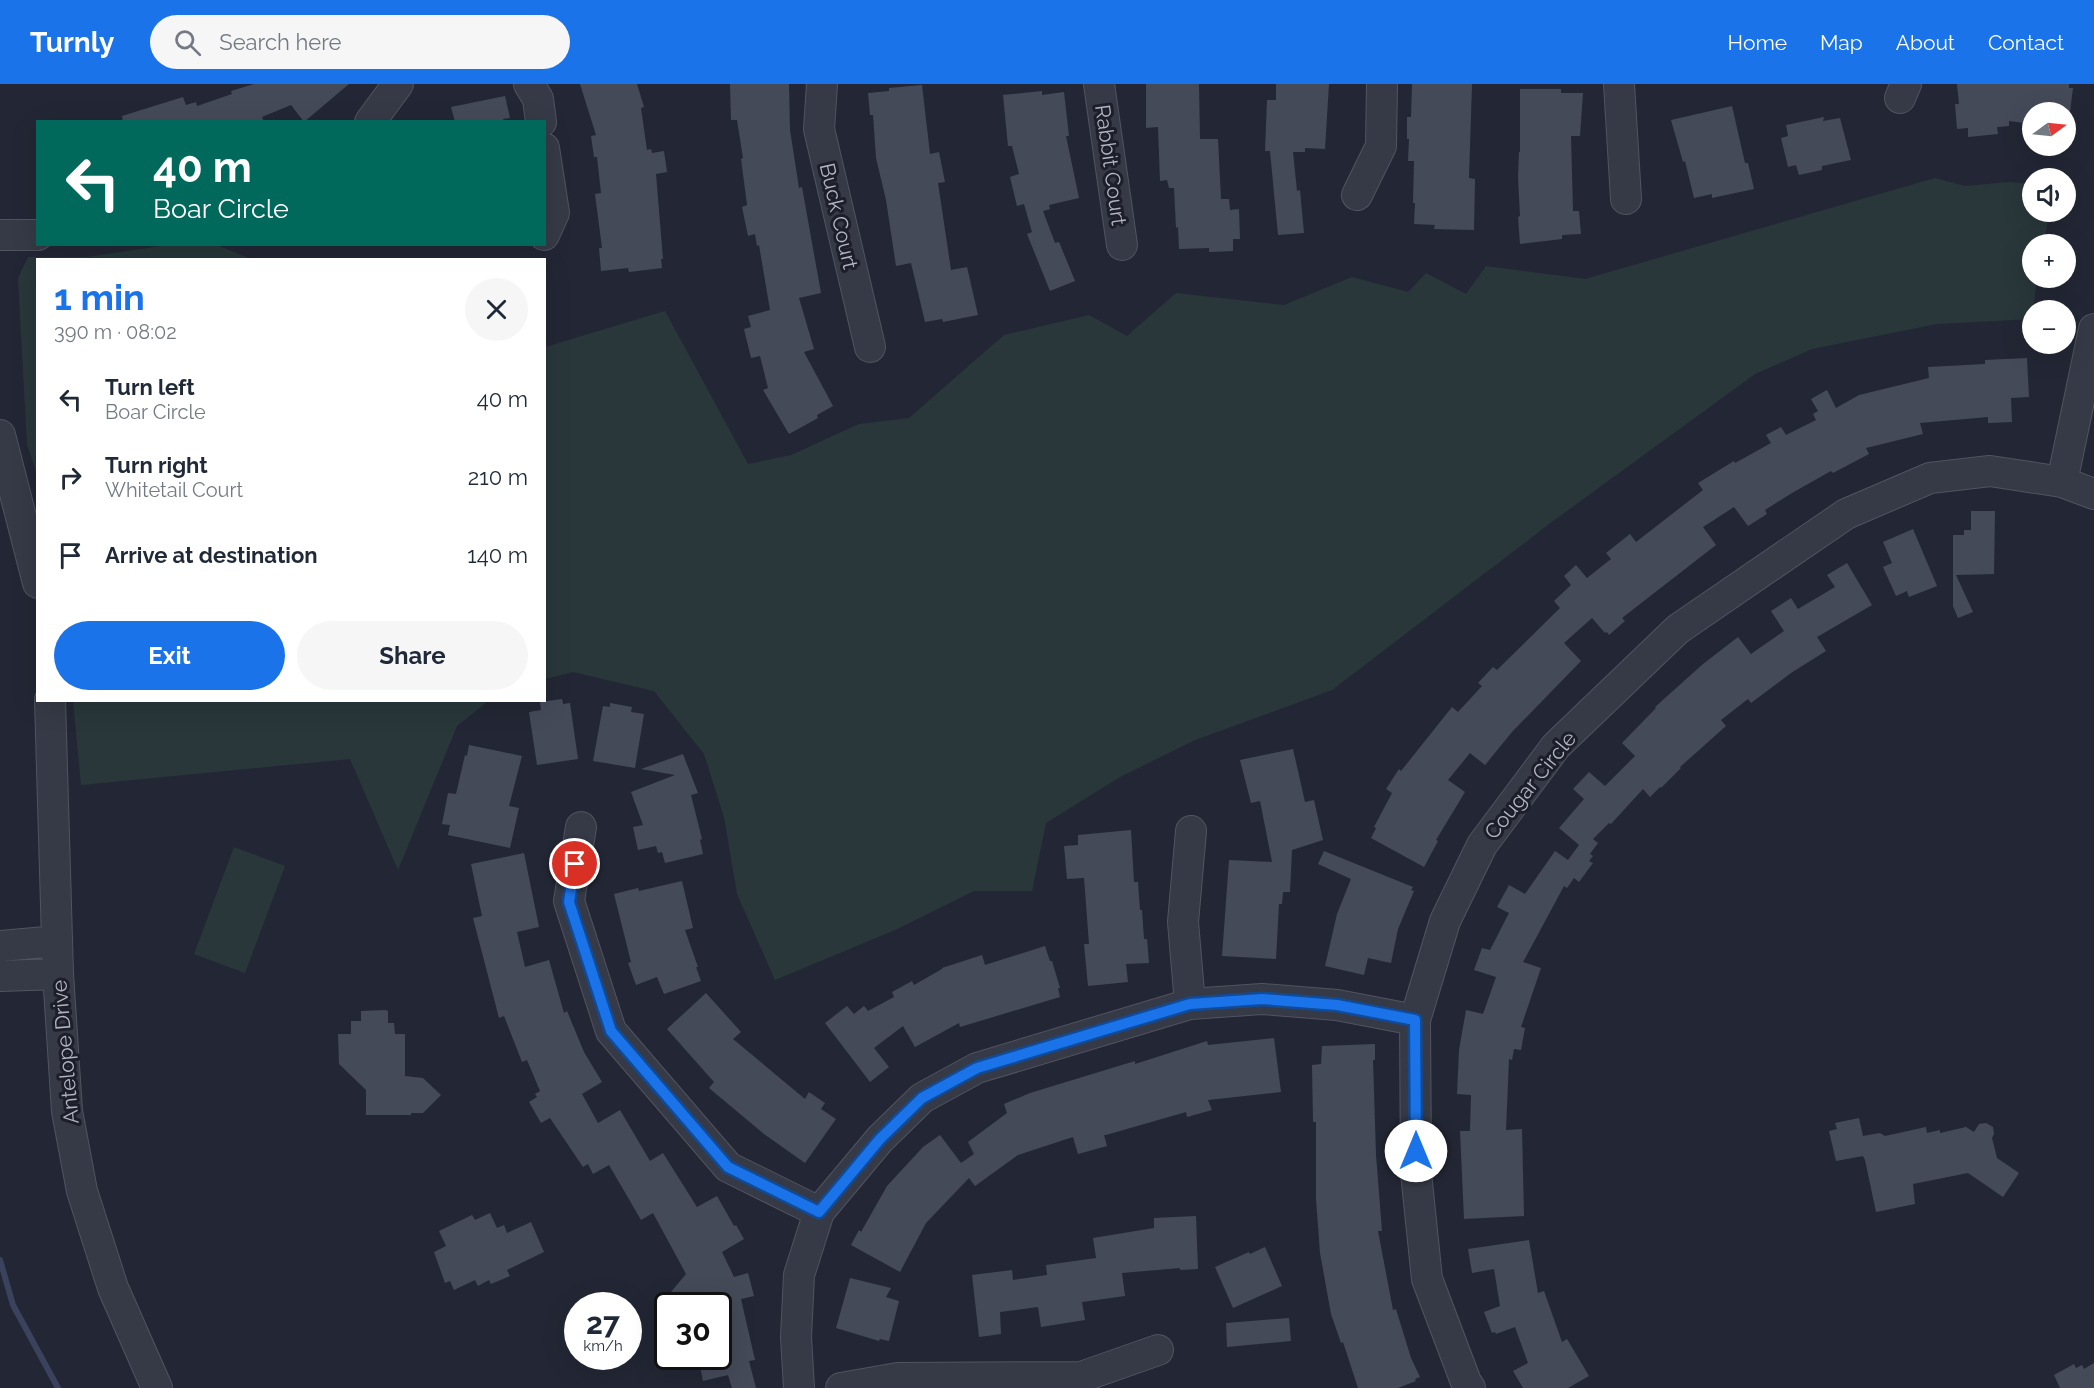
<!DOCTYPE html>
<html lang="en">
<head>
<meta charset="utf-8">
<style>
	body { margin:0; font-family:Raleway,sans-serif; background:#f6f6f7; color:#1f2937; height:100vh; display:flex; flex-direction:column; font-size:22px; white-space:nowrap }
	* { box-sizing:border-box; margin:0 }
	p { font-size:20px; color:#747a83 }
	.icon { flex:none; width:33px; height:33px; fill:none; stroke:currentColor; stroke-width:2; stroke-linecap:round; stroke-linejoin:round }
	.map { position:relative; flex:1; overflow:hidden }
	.side { position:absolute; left:36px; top:174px; width:510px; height:444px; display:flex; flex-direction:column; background:#fff; border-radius:0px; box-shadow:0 6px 24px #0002 }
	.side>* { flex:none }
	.guide { position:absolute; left:36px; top:36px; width:510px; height:126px; border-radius:0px; box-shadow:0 6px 24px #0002; background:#00695c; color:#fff; overflow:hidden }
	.needle { width:39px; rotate:75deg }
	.fabs { position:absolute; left:2022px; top:18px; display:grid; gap:12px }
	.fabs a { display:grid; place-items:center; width:54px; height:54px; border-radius:50%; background:#fff; box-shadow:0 6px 24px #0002; font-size:30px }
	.speed { position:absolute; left:564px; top:1208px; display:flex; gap:12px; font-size:30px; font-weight:700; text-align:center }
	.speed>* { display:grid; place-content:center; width:78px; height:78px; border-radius:50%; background:#fff; box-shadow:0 6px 24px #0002; line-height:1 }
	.speed small { font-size:15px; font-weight:400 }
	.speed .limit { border:3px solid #111; border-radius:9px; background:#fff; color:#111 }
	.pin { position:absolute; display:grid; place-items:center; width:51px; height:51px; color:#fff; margin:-26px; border:3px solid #fff; border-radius:50%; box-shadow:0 2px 6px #0007 }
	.me { position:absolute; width:66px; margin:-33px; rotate:0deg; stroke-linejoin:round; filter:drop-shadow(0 0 4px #0008) }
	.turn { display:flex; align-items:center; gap:21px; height:126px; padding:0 18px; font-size:27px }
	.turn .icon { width:78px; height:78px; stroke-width:2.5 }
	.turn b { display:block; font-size:42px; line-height:51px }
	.round { display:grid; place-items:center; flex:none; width:63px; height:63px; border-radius:32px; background:#f6f6f7 }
	.summary { display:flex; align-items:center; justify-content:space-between; height:102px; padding:0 18px }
	h1 { font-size:36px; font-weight:700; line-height:45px; color:#1a73e8 }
	.button { display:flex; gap:12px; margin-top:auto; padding:12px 18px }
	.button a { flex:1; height:69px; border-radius:36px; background:#1a73e8; color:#fff; font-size:24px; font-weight:700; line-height:69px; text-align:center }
	.button a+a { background:#f6f6f7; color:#1f2937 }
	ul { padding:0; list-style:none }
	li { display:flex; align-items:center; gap:18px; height:78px; padding:0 18px }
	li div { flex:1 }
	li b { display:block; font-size:22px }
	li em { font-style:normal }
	header { display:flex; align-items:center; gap:36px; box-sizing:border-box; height:84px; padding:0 30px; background:#1a73e8; color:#fff }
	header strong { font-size:28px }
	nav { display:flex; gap:33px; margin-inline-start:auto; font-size:21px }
	.search { width:420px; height:54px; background:#f6f6f7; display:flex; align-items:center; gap:15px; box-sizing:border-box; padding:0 21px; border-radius:33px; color:#747a83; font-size:22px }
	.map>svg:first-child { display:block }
</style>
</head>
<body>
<header>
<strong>Turnly</strong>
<div class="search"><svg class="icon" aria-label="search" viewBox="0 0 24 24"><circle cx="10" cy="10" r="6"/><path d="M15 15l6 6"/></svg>Search here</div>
<nav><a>Home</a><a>Map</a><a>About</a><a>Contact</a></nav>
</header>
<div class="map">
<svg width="2094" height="1304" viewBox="0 0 2094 1304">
	<rect width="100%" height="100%" fill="#232735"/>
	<path fill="#29373a" d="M 1935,94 L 1965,102 L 2010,98 L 2032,100 L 2032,128 L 2049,128 L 2044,160 L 2032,160 L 2032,194 L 2037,194 L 2032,235 L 1937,240 L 1812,265 L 1755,290 L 1553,437 L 1332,606 L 1195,656 L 1120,693 L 1046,739 L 1032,807 L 974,807 L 895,846 L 775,896 L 737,810 L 724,733 L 704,670 L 654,607 L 573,588 L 545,595 L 545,263 L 665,227 L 748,380 L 791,371 L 859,340 L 909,334 L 1004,251 L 1089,231 L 1127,252 L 1176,209 L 1284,221 L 1352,193 L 1408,208 L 1426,189 L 1466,210 L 1486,182 L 1585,195 Z
		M 167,161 L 217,161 L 251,175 L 38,176 L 37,390 L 27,361 L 18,194 L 28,173 L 87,173 Z
		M 73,617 L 73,616 L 488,617 L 457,642 L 398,786 L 350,675 L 81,701 Z
		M 234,763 L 285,782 L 245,889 L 194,870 Z"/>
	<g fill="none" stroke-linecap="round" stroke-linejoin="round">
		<path stroke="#3a425c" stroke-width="6" d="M 0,1176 L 13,1221 L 58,1304"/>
	</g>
	<path fill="#454a59" d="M 254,0 L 349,0 L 304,38 L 291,21 L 262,33 L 264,38 L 123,38 L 122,32 L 183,13 L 186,21 L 196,18 L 197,22 L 232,10 L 231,7 Z
		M 580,0 L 637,0 L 644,23 L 641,24 L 647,66 L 651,65 L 652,69 L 664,67 L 667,88 L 656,90 L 663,175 L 661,175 L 662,184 L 629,188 L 628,184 L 601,187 L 599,164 L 602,164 L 595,110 L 601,109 L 597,73 L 594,73 L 591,52 L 596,51 Z
		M 730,0 L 789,0 L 790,46 L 799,104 L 802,103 L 821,209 L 799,214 L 814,265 L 804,268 L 833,322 L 817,331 L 818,334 L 789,350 L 763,306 L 768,304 L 760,272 L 751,274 L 744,245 L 751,243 L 748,232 L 770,226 L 759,161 L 757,162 L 755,150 L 748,152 L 742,123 L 747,121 L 741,75 L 743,74 L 737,36 L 731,36 Z
		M 1146,0 L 1199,0 L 1200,55 L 1218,55 L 1221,115 L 1229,115 L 1230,126 L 1239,125 L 1240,155 L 1233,155 L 1233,167 L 1209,168 L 1209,164 L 1179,165 L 1178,143 L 1176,144 L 1174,104 L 1169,104 L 1167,96 L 1160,97 L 1158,43 L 1146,44 Z
		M 1276,0 L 1329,0 L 1325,65 L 1305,64 L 1305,68 L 1293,68 L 1297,107 L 1300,106 L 1304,149 L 1278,151 L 1270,67 L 1265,67 L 1267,16 L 1276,16 Z
		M 1412,0 L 1472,0 L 1469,94 L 1475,95 L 1474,146 L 1434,145 L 1435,141 L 1414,140 L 1415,119 L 1413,119 L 1414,77 L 1408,77 L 1409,55 L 1407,55 L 1407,33 L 1411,33 Z
		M 1957,0 L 2069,0 L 2069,4 L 2073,4 L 2070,28 L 2032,28 L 2032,40 L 2009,37 L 2009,42 L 1997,43 L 1998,50 L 1968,53 L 1968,44 L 1957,45 L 1955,20 L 1959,20 Z
		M 922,1 L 930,70 L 939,68 L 945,98 L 938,99 L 951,186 L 967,183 L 978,231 L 943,238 L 942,235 L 925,238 L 911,179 L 896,182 L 886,116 L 876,74 L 873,31 L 870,31 L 868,9 L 889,7 L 889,4 Z
		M 1520,5 L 1561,5 L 1561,9 L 1583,9 L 1580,52 L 1571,52 L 1573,127 L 1579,127 L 1581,150 L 1562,151 L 1562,155 L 1520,160 L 1518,133 L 1520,132 L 1518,93 L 1519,68 L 1520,68 Z
		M 1042,7 L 1042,11 L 1064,8 L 1069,52 L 1066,52 L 1079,114 L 1049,121 L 1050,125 L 1043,127 L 1055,159 L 1059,158 L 1075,197 L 1050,207 L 1027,150 L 1032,148 L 1024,120 L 1017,122 L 1010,93 L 1019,90 L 1012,62 L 1008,62 L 1003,11 Z
		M 505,12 L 510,34 L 503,35 L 504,38 L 455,38 L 451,23 Z
		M 1732,22 L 1745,79 L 1748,79 L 1754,105 L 1712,114 L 1712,110 L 1694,114 L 1685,77 L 1683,78 L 1671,36 Z
		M 1824,33 L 1823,37 L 1840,34 L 1851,76 L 1822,82 L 1822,86 L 1799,91 L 1796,81 L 1788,83 L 1781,54 L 1788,52 L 1786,41 Z
		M 2027,274 L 2029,313 L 2011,314 L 2012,338 L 1988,339 L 1988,333 L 1920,339 L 1923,350 L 1866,364 L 1869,370 L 1833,389 L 1831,387 L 1792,409 L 1765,426 L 1767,430 L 1748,442 L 1734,423 L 1703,443 L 1716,461 L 1622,534 L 1625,537 L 1609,551 L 1607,548 L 1605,549 L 1592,534 L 1564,559 L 1581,577 L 1512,648 L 1485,681 L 1470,669 L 1448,696 L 1465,708 L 1436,756 L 1438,757 L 1424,783 L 1371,754 L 1376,744 L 1374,743 L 1392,709 L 1386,705 L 1399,685 L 1401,687 L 1452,623 L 1458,628 L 1482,602 L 1478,599 L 1493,583 L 1497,586 L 1560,524 L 1554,517 L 1571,501 L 1564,492 L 1576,481 L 1587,494 L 1611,475 L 1606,469 L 1630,450 L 1636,458 L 1703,406 L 1698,399 L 1734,377 L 1735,379 L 1771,359 L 1766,351 L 1781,343 L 1786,351 L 1816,336 L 1813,330 L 1818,327 L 1811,315 L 1827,306 L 1836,324 L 1859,311 L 1929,294 L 1928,283 L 1985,280 L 1985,276 Z
		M 1971,427 L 1995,427 L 1994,490 L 1956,491 L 1973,528 L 1958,534 L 1953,522 L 1953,451 L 1964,451 L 1964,446 L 1971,446 Z
		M 1913,445 L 1937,502 L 1909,513 L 1907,507 L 1896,512 L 1883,483 L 1892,479 L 1883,458 Z
		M 1847,479 L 1872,521 L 1817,553 L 1826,567 L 1791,589 L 1751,619 L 1748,615 L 1721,636 L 1726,642 L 1680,683 L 1681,684 L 1661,704 L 1660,703 L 1650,713 L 1643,705 L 1611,740 L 1609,739 L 1593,755 L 1598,759 L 1590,770 L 1593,772 L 1589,777 L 1593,779 L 1579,798 L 1574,794 L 1567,804 L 1564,802 L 1523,878 L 1541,884 L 1521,943 L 1525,944 L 1521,966 L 1514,965 L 1512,976 L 1509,975 L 1506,1046 L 1522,1045 L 1524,1132 L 1464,1135 L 1460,1047 L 1470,1047 L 1471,1011 L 1457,1010 L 1459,966 L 1466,926 L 1483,930 L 1496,893 L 1474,886 L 1482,864 L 1490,866 L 1509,829 L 1497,823 L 1509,801 L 1525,810 L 1555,767 L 1568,776 L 1579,761 L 1559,744 L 1584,715 L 1573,705 L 1589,688 L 1605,702 L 1635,672 L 1622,659 L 1656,624 L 1655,623 L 1703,580 L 1738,553 L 1751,570 L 1784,547 L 1771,527 L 1791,514 L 1798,525 L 1835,503 L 1827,491 Z
		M 562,615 L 563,620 L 570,619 L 578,675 L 537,681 L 529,628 L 541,626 L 540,618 Z
		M 610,619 L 632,623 L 631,628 L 644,630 L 635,684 L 593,677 L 603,622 L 610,623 Z
		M 469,661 L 522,672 L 509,722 L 519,724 L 510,764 L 448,751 L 450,741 L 442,740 L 448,709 L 456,710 L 465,671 L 467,672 Z
		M 1293,665 L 1305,718 L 1314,716 L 1323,756 L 1292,766 L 1290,808 L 1283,808 L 1282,820 L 1279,820 L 1276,875 L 1222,872 L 1229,776 L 1272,778 L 1260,717 L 1251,719 L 1240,676 Z
		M 683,670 L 698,709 L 691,711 L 702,755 L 700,756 L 703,770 L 665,779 L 662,768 L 658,769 L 656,762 L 638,766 L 633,743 L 643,741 L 631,708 L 675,691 L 641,685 Z
		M 1131,746 L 1134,798 L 1138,798 L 1140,826 L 1142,826 L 1144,855 L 1147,855 L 1149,879 L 1126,880 L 1128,898 L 1088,902 L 1084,860 L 1089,860 L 1084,794 L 1067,795 L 1064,762 L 1078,761 L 1078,751 Z
		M 1324,767 L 1413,803 L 1411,806 L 1414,807 L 1398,845 L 1391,879 L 1368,874 L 1364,891 L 1325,882 L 1337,830 L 1351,795 L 1318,780 Z
		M 524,769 L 539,843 L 517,848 L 525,883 L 549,876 L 564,929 L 567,927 L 584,968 L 602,998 L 582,1010 L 598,1039 L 620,1026 L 650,1077 L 663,1069 L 697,1123 L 717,1112 L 734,1142 L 736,1141 L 744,1155 L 722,1168 L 734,1193 L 748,1189 L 754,1212 L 741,1215 L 755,1276 L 749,1277 L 756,1304 L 732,1304 L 728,1291 L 703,1297 L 698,1272 L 718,1272 L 718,1221 L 660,1221 L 686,1190 L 653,1129 L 641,1136 L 609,1081 L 593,1090 L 588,1080 L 583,1083 L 550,1034 L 541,1039 L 529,1018 L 537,1013 L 535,1010 L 540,1007 L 527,976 L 522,978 L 504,932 L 499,934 L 473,834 L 482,832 L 471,780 Z
		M 682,797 L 693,844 L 685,846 L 698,883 L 696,883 L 701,897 L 664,910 L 657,893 L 636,901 L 628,879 L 631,878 L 614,810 L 638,804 L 639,807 Z
		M 1045,862 L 1050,877 L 1052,877 L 1060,904 L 1058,904 L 1060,913 L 960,943 L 959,939 L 915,963 L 903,942 L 874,964 L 889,983 L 870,998 L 825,939 L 847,922 L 854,930 L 864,922 L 868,927 L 894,913 L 892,908 L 912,897 L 914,901 L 942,885 L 942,884 L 982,871 L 985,881 Z
		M 706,909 L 741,948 L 733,955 L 805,1015 L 809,1008 L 825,1019 L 821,1025 L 836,1035 L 805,1079 L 764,1050 L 709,1004 L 714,998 L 667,945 Z
		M 385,926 L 388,927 L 388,939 L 394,939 L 395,950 L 405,950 L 405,992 L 423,994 L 441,1011 L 423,1029 L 411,1029 L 411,1031 L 366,1031 L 366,1006 L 339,980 L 338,950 L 351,950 L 351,937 L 361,937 L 361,927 Z
		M 1274,954 L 1281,1008 L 1208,1016 L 1212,1026 L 1187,1033 L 1186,1028 L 1106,1051 L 1104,1051 L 1107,1062 L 1078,1070 L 1073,1053 L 1018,1071 L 975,1102 L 969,1094 L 926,1139 L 900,1188 L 851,1161 L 859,1146 L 861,1148 L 887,1102 L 923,1063 L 940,1051 L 961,1079 L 974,1070 L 968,1058 L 1007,1029 L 1004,1020 L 1030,1009 L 1135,977 L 1135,980 L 1207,957 L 1208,961 Z
		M 1375,960 L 1375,976 L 1373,976 L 1376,1071 L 1382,1147 L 1378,1147 L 1393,1226 L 1396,1225 L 1411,1274 L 1420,1293 L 1415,1295 L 1416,1297 L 1398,1304 L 1358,1304 L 1343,1258 L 1341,1259 L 1331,1230 L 1320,1169 L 1316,1115 L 1316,1038 L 1313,1038 L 1312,981 L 1321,980 L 1322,962 Z
		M 1859,1034 L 1863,1052 L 1880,1049 L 1885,1052 L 1926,1043 L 1927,1049 L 1940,1046 L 1940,1049 L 1966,1043 L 1974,1048 L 1979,1040 L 1986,1039 L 1993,1043 L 1994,1050 L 1992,1054 L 1997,1074 L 2019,1089 L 2003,1113 L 1968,1089 L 1913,1100 L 1915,1120 L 1876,1128 L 1865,1076 L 1863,1072 L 1836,1077 L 1829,1047 L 1837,1045 L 1835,1039 Z
		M 490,1129 L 497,1144 L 504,1141 L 507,1149 L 531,1138 L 544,1168 L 507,1186 L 510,1192 L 491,1200 L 489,1196 L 478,1202 L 475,1196 L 454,1206 L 450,1197 L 445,1199 L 434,1168 L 446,1162 L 439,1147 L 472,1131 L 475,1136 Z
		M 1196,1132 L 1198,1185 L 1180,1186 L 1180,1184 L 1122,1189 L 1125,1212 L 1082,1218 L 1085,1236 L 1041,1243 L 1038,1223 L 1000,1228 L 1001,1250 L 979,1253 L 972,1191 L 1012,1186 L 1013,1196 L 1047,1191 L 1046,1181 L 1096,1174 L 1093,1154 L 1154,1144 L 1154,1134 Z
		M 1529,1156 L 1538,1209 L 1544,1207 L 1562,1258 L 1567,1255 L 1589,1292 L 1568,1304 L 1523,1304 L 1513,1287 L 1528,1279 L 1515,1243 L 1496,1250 L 1495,1248 L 1492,1249 L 1484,1228 L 1500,1222 L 1494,1185 L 1472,1189 L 1468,1165 Z
		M 1265,1163 L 1282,1202 L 1233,1224 L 1215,1183 L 1249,1168 L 1250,1170 Z
		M 850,1194 L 891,1204 L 886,1213 L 899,1217 L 889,1257 L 880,1255 L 879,1257 L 836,1244 Z
		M 1289,1234 L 1291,1257 L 1227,1263 L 1226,1239 Z
		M 2094,1279 L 2094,1304 L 2060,1304 L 2054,1291 L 2074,1280 L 2076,1284 L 2082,1281 L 2084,1285 Z"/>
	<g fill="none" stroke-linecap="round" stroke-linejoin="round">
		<defs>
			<path id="minor" d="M 529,0 L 538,15 L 541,38
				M 822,0 L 819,45 L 870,263
				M 1099,0 L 1122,161
				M 1619,0 L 1626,115
				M 1900,14 L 1906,0
				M 370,38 L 398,0
				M 544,64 L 554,129 L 544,151
				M 1357,111 L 1381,62 L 1382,0
				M 0,151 L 38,151
				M 0,351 L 38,499
				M 2062,398 L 2094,245
				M 50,616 L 58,890 L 67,1027 L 82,1107 L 113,1204 L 157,1304
				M 581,743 L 569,817 L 611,947 L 728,1083 L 819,1128
				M 0,862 L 57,857
				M 0,892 L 58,890
				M 1190,920 L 1183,838 L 1191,747
				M 799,1304 L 796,1253 L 799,1191 L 819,1128 L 880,1055 L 922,1014 L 977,984 L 1190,920 L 1262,915 L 1337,921 L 1415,936
				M 841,1304 L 898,1294 L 1081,1293 L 1158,1266
				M 1470,1304 L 1466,1298 L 1427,1195 L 1416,1089 L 1415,936 L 1445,837 L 1482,761 L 1556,662 L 1678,545 L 1846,430 L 1930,394 L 1990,387 L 2062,398 L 2094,410"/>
		</defs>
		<use href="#minor" stroke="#515460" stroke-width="32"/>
		<use href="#minor" stroke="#363a46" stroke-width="30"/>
	</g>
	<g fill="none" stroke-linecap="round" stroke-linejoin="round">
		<defs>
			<path id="route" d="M 575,780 L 569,818 L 611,947 L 728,1083 L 819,1128 L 880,1055 L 922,1014 L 977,984 L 1190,920 L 1262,915 L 1337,921 L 1415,936 L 1416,1067"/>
		</defs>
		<use href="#route" stroke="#114b97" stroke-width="15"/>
		<use href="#route" stroke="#1a73e8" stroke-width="10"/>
	</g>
	<g text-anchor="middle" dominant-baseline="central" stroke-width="6" stroke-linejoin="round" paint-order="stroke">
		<g font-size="21" fill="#b1b4c2" stroke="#1c1f2a">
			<text transform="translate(1111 81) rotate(82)">Rabbit Court</text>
			<text transform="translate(839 132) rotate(77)">Buck Court</text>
			<text transform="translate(1530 701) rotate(-51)">Cougar Circle</text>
			<text transform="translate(65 968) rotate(-95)">Antelope Drive</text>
		</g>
	</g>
</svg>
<div class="fabs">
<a><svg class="needle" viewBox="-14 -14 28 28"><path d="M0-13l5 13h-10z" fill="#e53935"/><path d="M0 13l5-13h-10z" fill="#747a83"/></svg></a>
<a><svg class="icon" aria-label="sound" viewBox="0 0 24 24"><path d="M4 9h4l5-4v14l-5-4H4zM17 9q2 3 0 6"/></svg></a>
<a>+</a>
<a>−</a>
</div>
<div class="speed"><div>27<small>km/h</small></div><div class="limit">30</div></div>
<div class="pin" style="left:575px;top:780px;background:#d93025"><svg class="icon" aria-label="arrive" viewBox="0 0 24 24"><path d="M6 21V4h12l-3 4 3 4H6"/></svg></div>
<svg class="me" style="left:1416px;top:1067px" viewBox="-20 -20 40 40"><circle r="19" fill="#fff"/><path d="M0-13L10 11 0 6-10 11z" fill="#1a73e8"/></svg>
<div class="guide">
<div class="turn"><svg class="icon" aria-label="left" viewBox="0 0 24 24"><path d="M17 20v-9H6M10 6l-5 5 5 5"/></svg><div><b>40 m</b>Boar Circle</div></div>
</div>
<section class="side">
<div class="summary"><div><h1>1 min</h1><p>390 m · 08:02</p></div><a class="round"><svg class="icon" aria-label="close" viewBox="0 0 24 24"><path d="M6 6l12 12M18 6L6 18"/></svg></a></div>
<ul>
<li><svg class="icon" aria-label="left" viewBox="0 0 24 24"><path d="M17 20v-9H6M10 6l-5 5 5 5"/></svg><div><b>Turn left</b><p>Boar Circle</p></div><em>40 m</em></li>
<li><svg class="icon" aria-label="right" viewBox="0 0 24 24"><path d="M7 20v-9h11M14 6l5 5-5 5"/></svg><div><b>Turn right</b><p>Whitetail Court</p></div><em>210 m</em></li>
<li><svg class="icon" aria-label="arrive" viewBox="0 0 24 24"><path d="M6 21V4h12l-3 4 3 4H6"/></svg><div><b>Arrive at destination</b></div><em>140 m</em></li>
</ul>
<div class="button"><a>Exit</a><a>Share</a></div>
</section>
</div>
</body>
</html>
